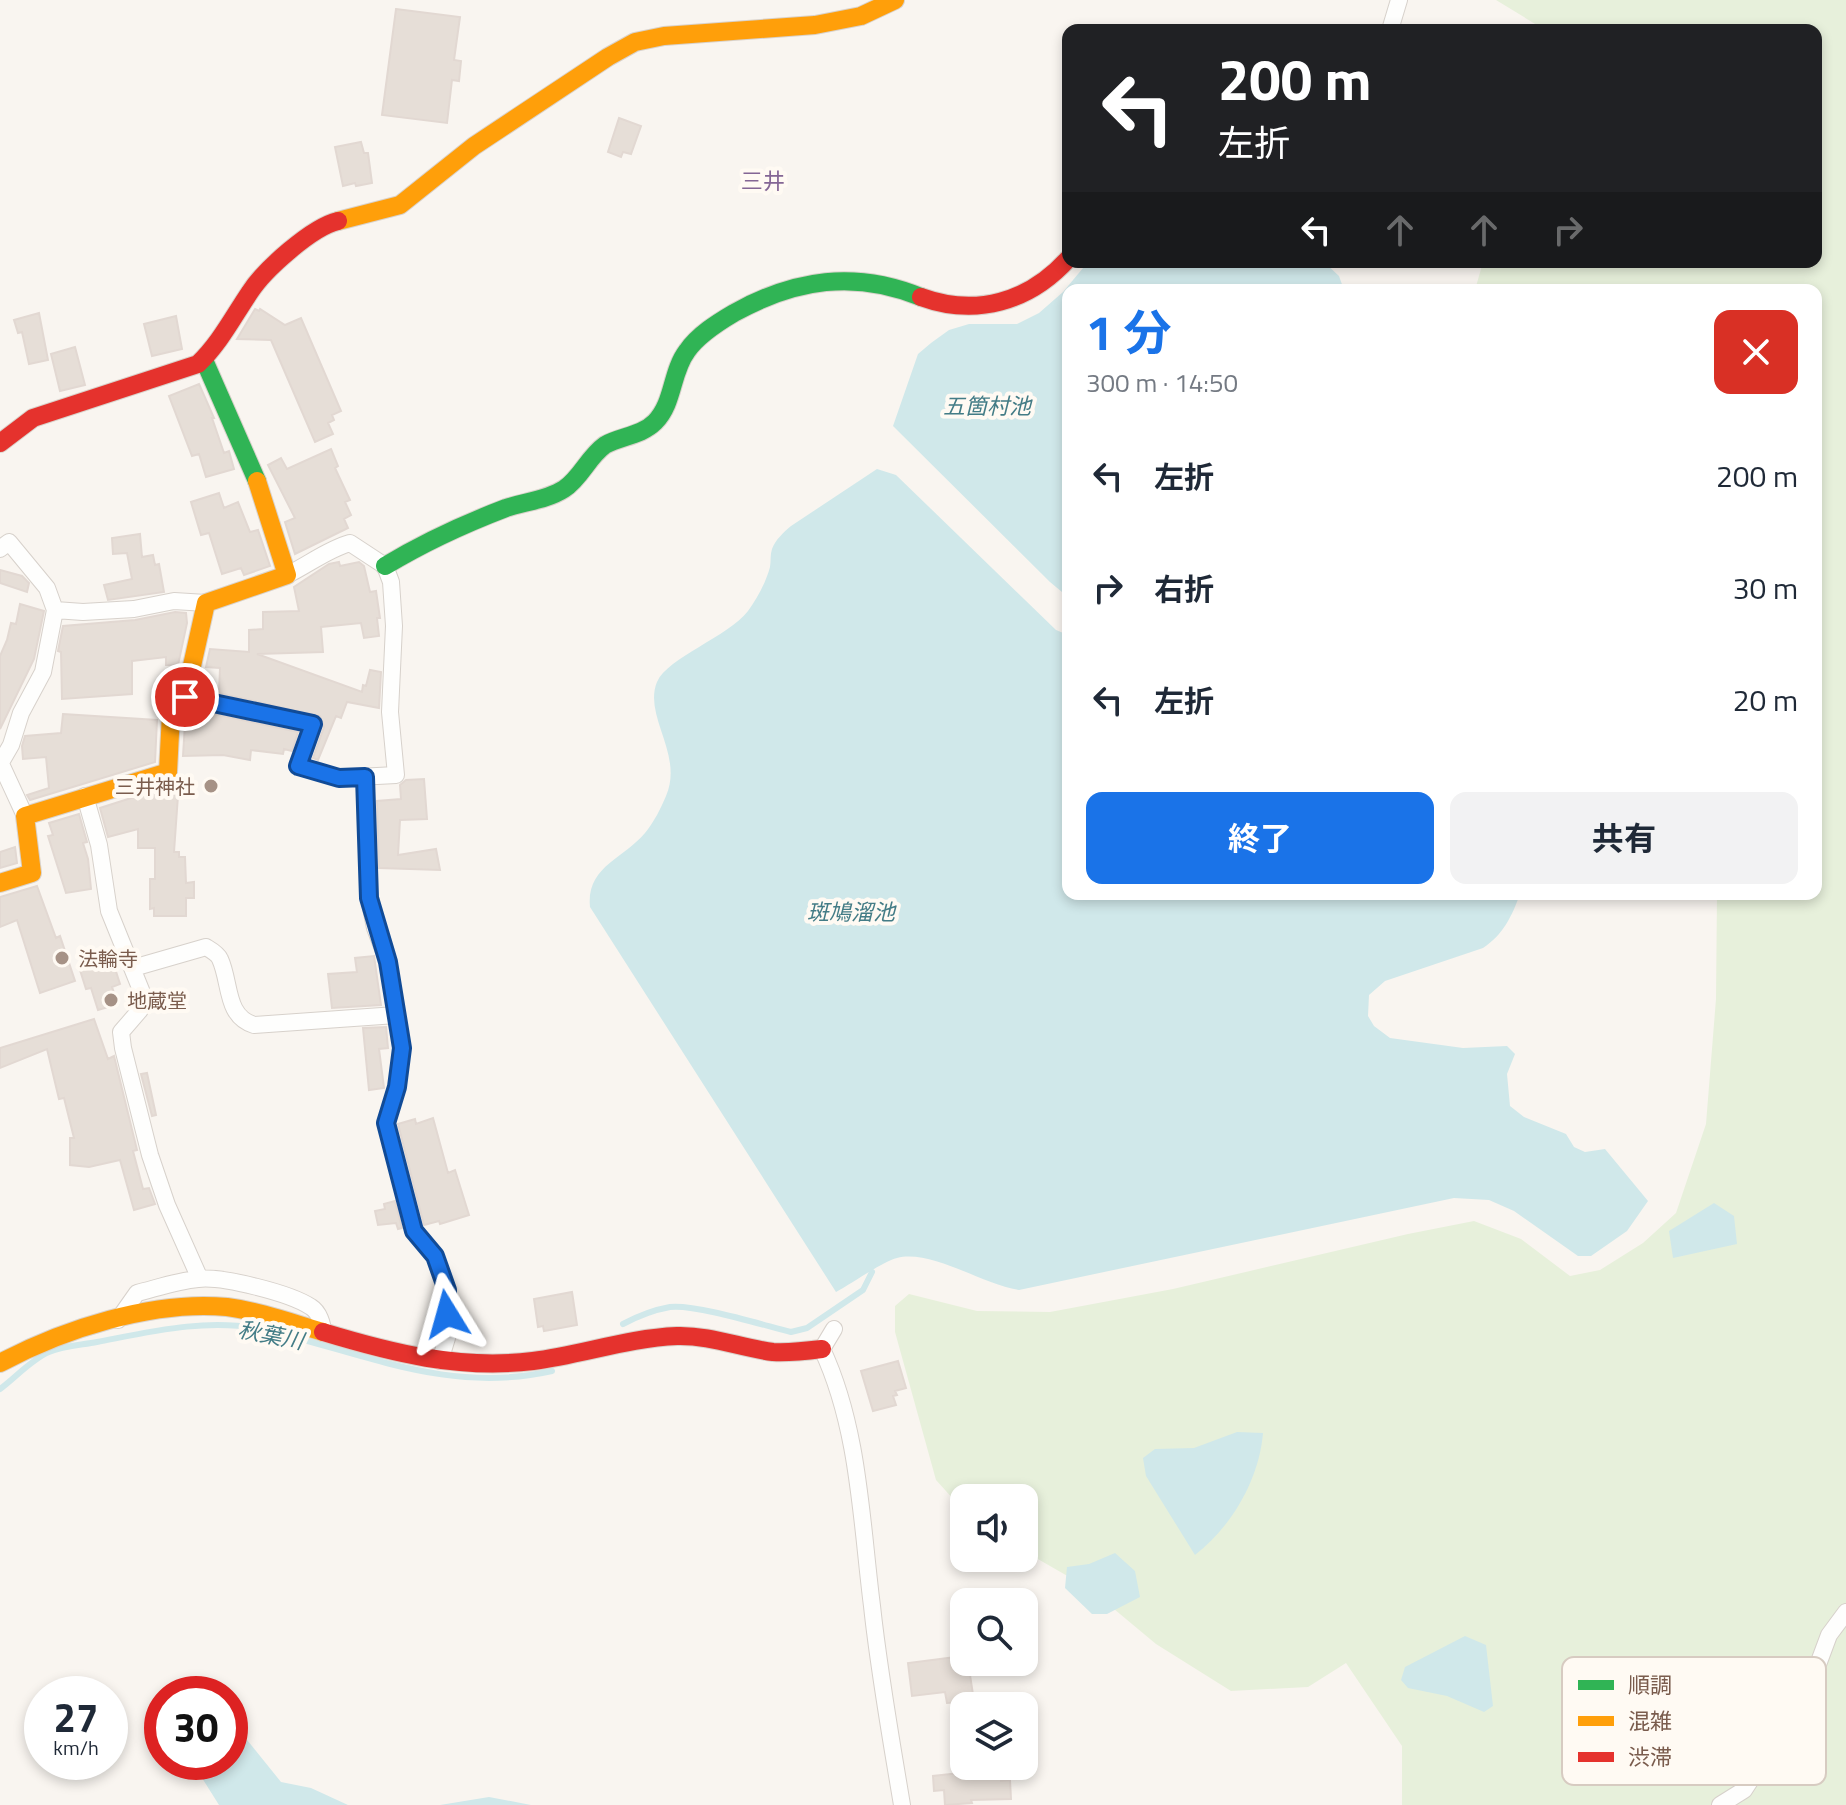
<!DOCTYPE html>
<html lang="ja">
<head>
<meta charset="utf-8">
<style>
	body { margin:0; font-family:"Titillium Web","Noto Sans JP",sans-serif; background:#f2f2f3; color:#1f2937; height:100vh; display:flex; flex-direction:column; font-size:30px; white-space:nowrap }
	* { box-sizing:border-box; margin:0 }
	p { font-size:26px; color:#747a83 }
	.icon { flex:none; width:44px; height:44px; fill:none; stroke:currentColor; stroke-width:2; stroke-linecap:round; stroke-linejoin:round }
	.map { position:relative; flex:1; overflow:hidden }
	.panel { position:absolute; left:1062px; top:284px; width:760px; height:616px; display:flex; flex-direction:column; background:#fff; border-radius:16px; box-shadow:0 4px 12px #0003 }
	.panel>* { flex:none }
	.hud { position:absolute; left:1062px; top:24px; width:760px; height:244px; border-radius:16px; box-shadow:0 4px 12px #0003; background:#202124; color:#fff; overflow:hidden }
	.controls { position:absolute; left:950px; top:1484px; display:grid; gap:16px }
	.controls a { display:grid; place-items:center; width:88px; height:88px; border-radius:16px; background:#fff; box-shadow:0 4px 12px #0003; font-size:40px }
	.speed { position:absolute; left:24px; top:1676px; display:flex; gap:16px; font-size:40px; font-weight:700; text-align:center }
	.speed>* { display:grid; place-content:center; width:104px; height:104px; border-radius:50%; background:#fff; box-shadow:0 4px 12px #0003; line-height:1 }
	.speed small { font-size:20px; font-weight:400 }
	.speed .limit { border:12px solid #d22; background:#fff; color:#111 }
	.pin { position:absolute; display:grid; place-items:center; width:68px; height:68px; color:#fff; margin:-34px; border:4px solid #fff; border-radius:50%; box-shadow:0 2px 8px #0007 }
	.me { position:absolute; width:88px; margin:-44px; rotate:352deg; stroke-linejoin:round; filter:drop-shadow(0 0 6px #0008) }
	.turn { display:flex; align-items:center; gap:28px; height:168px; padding:0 24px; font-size:36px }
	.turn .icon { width:104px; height:104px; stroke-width:2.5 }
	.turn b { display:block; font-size:56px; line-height:68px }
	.lanes { display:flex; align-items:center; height:76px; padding:0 24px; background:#0003; justify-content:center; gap:40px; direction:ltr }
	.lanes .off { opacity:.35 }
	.round { display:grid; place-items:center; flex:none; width:84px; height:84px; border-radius:16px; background:#f2f2f3 }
	.summary { display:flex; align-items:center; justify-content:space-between; height:136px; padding:0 24px }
	h1 { font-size:48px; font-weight:700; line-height:60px; color:#1a73e8 }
	.primary-button { display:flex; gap:16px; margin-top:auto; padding:16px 24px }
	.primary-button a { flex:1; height:92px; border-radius:16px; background:#1a73e8; color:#fff; font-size:32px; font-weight:700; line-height:92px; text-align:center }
	.primary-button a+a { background:#f2f2f3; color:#1f2937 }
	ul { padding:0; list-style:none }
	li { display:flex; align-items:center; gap:24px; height:112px; padding:0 24px }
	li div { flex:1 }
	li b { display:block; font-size:30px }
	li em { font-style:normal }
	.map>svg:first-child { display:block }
</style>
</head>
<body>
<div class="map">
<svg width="1846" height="1805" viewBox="0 0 1846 1805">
	<rect width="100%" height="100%" fill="#f9f5f0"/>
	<path fill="#e7f0db" d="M 1496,0 L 1846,0 L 1846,1805 L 1402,1805 L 1402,1746 L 1346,1663 L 1308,1687 L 1231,1691 L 1156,1644 L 1090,1589 L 1024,1551 L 1024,1498 L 964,1498 L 964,1511 L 936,1480 L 895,1332 L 895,1306 L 909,1294 L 977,1311 L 1050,1312 L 1173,1289 L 1408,1234 L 1474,1221 L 1521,1239 L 1570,1276 L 1600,1270 L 1643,1243 L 1676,1213 L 1706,1124 L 1716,999 L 1717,894 L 1816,894 L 1816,290 L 1475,290 L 1483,262 L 1816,262 L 1816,30 L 1545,30 Z"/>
	<path fill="#d0e8ea" d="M 1088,262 L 1324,262 L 1339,276 L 1344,290 L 1068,290 L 1068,597 L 1050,582 L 893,426 L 918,354 L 931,343 L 949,330 L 969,324 L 1017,324 L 1039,313 L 1063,292 Z
		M 877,469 L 896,475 L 1056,630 L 1068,635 L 1068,894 L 1520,894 C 1512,916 1503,935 1483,948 L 1385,981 L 1369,995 L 1368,1016 L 1374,1026 L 1390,1038 L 1463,1048 L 1507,1046 L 1515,1054 L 1507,1074 L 1510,1106 L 1524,1117 L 1566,1134 L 1574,1147 L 1585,1152 L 1605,1149 L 1648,1201 L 1627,1231 L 1591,1256 L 1578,1256 L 1514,1211 L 1489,1200 L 1454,1198 L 1019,1290 C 984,1285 931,1249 897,1258 C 882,1262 851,1284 836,1292 L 590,907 C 586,867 623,859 645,833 C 654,822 661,808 666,796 C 684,754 643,716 657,682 C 668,657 728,637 748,611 C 757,599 766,582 770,567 C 771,561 770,555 772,549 C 775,540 784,532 791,526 Z
		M 1714,1203 L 1734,1216 L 1737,1244 L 1673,1258 L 1669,1231 Z
		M 1237,1432 L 1263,1433 C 1259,1480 1232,1526 1195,1555 L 1146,1476 L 1143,1458 L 1155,1449 L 1194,1448 Z
		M 1115,1553 L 1135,1571 L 1140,1597 L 1107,1614 L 1092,1614 L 1065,1588 L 1067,1567 L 1089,1564 Z
		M 1465,1636 L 1486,1645 L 1493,1706 L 1484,1712 L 1447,1696 L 1408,1688 L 1401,1680 L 1405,1667 Z
		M 230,1733 L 243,1735 L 281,1782 L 311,1788 L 348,1805 L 219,1805 L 192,1762 L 230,1762 Z
		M 489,1797 L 531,1805 L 440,1805 Z"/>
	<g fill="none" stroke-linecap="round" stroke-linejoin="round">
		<path stroke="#d0e8ea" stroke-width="6" d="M 623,1324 C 638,1316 653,1310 670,1307 C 695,1304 763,1325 791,1332 L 807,1328 L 863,1290 L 872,1272
			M 0,1389 C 15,1378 32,1359 49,1352 C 63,1346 81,1345 97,1342 C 149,1332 206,1318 260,1329 C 361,1351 445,1395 552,1371"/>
	</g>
	<path fill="#e6ded7" stroke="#e2d8d2" stroke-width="2" d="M 396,9 L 460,17 L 454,60 L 461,61 L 459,81 L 452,80 L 447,123 L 382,115 Z
		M 619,118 L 641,126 L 631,154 L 623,152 L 621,157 L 608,152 Z
		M 361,142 L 364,153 L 368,153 L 372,183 L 356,186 L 355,183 L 343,186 L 335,147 Z
		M 255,309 L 259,311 L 260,309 L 285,325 L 301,318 L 341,411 L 332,415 L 334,420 L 328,423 L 333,434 L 315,442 L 271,340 L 237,339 Z
		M 39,313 L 48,360 L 29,364 L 22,332 L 18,333 L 14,320 Z
		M 176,316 L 182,349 L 152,356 L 144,324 Z
		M 75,347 L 85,385 L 60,391 L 51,354 Z
		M 199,384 L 214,418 L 212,418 L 224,453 L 229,451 L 234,469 L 206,477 L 199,454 L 192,456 L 169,396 Z
		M 331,449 L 338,466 L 335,468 L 350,500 L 345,502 L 351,515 L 344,519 L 348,528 L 295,554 L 285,522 L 295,518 L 268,465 L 281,458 L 287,469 Z
		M 219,493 L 224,508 L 238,502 L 250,532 L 258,530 L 270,566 L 244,575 L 241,568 L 222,574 L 209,533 L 201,535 L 191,502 Z
		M 140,534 L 142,557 L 153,555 L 155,565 L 159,564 L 164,592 L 108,600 L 104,585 L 132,579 L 127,553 L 113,554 L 112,538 Z
		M 339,562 L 340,566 L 359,562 L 364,566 L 370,592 L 376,591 L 380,618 L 377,618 L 379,636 L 364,638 L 361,623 L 321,627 L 323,652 L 257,654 L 362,692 L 363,685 L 366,686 L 370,670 L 381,672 L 379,708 L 347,702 L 341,718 L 336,716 L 318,760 L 313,758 L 324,727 L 320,716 L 219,693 L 220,668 L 206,667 L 210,649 L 249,652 L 249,630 L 263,629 L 263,612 L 299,611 L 294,587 L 329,564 Z
		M 0,570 L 22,576 L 29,583 L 27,592 L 0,583 Z
		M 20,604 L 44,611 L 34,659 L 0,729 L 0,656 L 7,640 L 11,623 L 16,624 Z
		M 175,612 L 186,613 L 187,623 L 178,665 L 166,665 L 166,657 L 132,661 L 132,694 L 62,699 L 61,652 L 58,651 L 63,626 L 135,620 Z
		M 195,710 L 298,732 L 292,751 L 284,749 L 283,754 L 251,750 L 250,760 L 223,755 L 183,756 L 185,724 L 196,725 Z
		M 63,714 L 157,720 L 155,762 L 30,800 L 27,795 L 49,788 L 46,757 L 23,759 L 22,746 L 25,736 L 61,733 Z
		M 424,779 L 427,819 L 400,820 L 398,855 L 436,849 L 440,870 L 379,868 L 377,801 L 401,799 L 400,785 L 406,780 Z
		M 179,781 L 174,852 L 179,852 L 179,857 L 185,857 L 186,883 L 194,882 L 194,898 L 186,898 L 186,916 L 154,916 L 154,908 L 150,909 L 150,879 L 155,879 L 155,848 L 138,848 L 138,829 L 108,837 L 100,808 L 172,785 Z
		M 79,814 L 87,842 L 83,843 L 88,859 L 91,889 L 66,893 L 48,836 L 53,835 L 49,823 Z
		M 15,847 L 17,863 L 0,868 L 0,852 Z
		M 37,886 L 56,938 L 60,936 L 75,981 L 40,993 L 17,920 L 0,927 L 0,897 Z
		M 111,956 L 120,984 L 112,987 L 118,1004 L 98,1010 L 91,988 L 86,989 L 79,967 Z
		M 374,956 L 381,1005 L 332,1008 L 328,974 L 357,972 L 355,958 Z
		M 94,1019 L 108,1059 L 114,1056 L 137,1150 L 133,1151 L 143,1189 L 149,1188 L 155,1204 L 134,1210 L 120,1160 L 89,1167 L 70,1165 L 70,1138 L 74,1138 L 64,1098 L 59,1099 L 47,1049 L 0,1068 L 0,1048 Z
		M 386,1027 L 388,1048 L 379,1049 L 384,1088 L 369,1090 L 363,1028 Z
		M 147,1073 L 156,1115 L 152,1116 L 141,1074 Z
		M 433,1118 L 448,1173 L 455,1170 L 469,1215 L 440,1224 L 439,1221 L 424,1225 L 398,1124 L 415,1119 L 416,1124 Z
		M 395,1201 L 402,1228 L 398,1229 L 396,1223 L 378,1225 L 375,1211 L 385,1209 L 384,1204 Z
		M 572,1292 L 577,1325 L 544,1331 L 543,1326 L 538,1327 L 534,1299 Z
		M 898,1361 L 906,1388 L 895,1391 L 897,1395 L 893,1396 L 896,1405 L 873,1411 L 861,1371 Z
		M 964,1656 L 964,1662 L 968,1662 L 974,1701 L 947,1703 L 945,1692 L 912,1696 L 908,1663 Z
		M 969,1772 L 970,1778 L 1001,1777 L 1001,1781 L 1010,1780 L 1011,1799 L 971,1800 L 972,1803 L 945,1805 L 944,1790 L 934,1791 L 933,1776 Z"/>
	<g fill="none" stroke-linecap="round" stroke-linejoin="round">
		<defs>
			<path id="street" d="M 1390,30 L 1399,0
				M 0,549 L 9,542 L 47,588 L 55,610 L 43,672 L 21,713 L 11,745 L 0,764
				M 55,610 L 83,612 L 134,609 L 174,601 L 206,603
				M 185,697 L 313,724 L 298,766 L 339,778 L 396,775 L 390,712 L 394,626 L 391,582 L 385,566 L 350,543 C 328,549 308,565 287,575
				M 1,764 L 25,816
				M 365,777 L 369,898 L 375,928 L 388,962 L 402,1048 L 397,1087 L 386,1123 L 414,1231 L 435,1256 L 447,1290 L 447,1338 L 440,1361
				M 85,796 L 99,845 L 109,911 L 143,995 L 140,1010 L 121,1032 L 123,1048 L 150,1155 L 167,1205 L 200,1279
				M 133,968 L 206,947 C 211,950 218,954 220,959 C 231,983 225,1016 254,1025 L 396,1015
				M 118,1320 L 137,1293 C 157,1288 177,1281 198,1279 C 222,1276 290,1293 311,1307 C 319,1312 323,1324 323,1333
				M 834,1329 L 822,1349 C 859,1428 861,1519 872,1606 C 879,1672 891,1739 902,1805
				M 1720,1805 L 1744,1790 L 1807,1694 L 1829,1635 L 1846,1612"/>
			<path id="fast" d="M 204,360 L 257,481
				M 385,566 C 423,543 464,524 506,508 C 524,502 547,500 564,489 C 581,478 588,457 605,445 C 621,436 641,436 655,422 C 674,403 671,372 687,351 C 698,335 717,323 734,313 C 795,279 855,270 921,297"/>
			<path id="slow" d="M 338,221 L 400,205 L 474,146 L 608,57 L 635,42 L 664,36 L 815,25 L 861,16 L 895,0
				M 0,883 L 32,873 L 25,816 L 168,772 L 171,714 L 185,697 L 206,603 L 287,575 L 257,481
				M 0,1363 C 64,1329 153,1300 227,1307 C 259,1311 292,1323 323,1332"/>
			<path id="jam" d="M 921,297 C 976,317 1029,302 1068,259
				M 0,443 L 33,418 L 198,364 C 220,343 233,317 250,292 C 264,270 312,227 338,221
				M 323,1332 C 392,1353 460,1370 533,1361 C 581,1355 628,1338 677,1336 C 710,1335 741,1348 773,1352 C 790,1353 806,1351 822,1349"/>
		</defs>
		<use href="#street" stroke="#d7d1cb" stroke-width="18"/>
		<use href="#fast" stroke="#d9d2cb" stroke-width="20"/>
		<use href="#slow" stroke="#d9d2cb" stroke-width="20"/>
		<use href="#jam" stroke="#d9d2cb" stroke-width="20"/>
		<use href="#street" stroke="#fefefd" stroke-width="16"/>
		<use href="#fast" stroke="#30b455" stroke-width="18"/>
		<use href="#slow" stroke="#ff9f0a" stroke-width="18"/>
		<use href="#jam" stroke="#e5322d" stroke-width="18"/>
	</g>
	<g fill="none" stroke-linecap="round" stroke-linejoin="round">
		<defs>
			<path id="route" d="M 185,697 L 313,724 L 298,766 L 339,778 L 365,777 L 369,898 L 388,962 L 402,1048 L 397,1087 L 386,1123 L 414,1231 L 435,1256 L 447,1290 L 447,1314"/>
		</defs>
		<use href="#route" stroke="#114b97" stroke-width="20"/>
		<use href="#route" stroke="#1a73e8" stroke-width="14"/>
	</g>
	<g fill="#a69286" stroke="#fffaf3" stroke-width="3">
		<circle cx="211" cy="786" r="8"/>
		<circle cx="62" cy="958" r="8"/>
		<circle cx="111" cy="1000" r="8"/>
	</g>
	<g text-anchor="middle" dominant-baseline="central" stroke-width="8" stroke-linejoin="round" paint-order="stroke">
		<g font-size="20" fill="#7a5c4d" stroke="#fffaf3" text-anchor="start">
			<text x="195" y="786" text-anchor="end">三井神社</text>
			<text x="78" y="958">法輪寺</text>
			<text x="127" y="1000">地蔵堂</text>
		</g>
		<g font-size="22" fill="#846695" stroke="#fffaf3">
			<text x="763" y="181">三井</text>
		</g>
		<g font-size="22" font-style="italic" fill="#437c86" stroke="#fffaf3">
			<text x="987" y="406">五箇村池</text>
			<text x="851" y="912">斑鳩溜池</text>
			<text transform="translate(271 1335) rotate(11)">秋葉川</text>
		</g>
	</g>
	<rect x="1562" y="1657" width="264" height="128" rx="12" fill="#fffaf3" stroke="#d7cbc1" stroke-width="2"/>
	<rect x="1578" y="1680" width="36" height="10" fill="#30b455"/>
	<rect x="1578" y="1716" width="36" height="10" fill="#ff9f0a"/>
	<rect x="1578" y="1752" width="36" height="10" fill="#e5322d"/>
	<g font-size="22" fill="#7a5c4d">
		<text x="1628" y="1693">順調</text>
		<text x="1628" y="1729">混雑</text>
		<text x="1628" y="1765">渋滞</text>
	</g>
</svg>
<div class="controls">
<a><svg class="icon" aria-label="sound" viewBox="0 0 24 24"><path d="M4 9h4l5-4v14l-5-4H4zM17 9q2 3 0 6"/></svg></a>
<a><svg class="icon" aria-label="search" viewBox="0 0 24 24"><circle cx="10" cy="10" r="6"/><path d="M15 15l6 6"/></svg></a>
<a><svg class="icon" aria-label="layers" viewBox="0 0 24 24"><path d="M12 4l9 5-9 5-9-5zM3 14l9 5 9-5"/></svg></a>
</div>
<div class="speed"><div>27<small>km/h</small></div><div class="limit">30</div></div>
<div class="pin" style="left:185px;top:697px;background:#d93025"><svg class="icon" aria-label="arrive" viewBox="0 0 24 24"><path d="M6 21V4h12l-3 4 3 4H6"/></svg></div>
<svg class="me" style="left:447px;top:1314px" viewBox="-20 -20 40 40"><path d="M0-17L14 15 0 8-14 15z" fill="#1a73e8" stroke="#fff" stroke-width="4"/></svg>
<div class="hud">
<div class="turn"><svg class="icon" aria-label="left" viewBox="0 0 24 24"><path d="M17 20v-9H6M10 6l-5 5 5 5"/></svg><div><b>200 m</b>左折</div></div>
<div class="lanes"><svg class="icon" aria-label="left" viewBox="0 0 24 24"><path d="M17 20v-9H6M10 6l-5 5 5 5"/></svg><svg class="icon off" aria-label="ahead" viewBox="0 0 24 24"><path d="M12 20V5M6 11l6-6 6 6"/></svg><svg class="icon off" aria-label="ahead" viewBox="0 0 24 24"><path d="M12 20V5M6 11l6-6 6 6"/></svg><svg class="icon off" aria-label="right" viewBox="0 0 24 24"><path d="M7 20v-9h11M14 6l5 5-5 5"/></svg></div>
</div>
<section class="panel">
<div class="summary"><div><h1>1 分</h1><p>300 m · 14:50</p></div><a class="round" style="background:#d93025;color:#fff"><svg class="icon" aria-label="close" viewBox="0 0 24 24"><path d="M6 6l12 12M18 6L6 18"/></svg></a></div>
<ul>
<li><svg class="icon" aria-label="left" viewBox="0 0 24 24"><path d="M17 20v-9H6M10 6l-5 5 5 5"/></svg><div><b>左折</b></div><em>200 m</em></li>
<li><svg class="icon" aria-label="right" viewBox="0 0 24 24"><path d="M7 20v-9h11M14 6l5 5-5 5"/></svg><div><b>右折</b></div><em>30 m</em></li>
<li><svg class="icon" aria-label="left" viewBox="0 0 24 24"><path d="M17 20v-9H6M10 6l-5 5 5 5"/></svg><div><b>左折</b></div><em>20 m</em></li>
</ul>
<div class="primary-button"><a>終了</a><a>共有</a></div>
</section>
</div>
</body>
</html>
